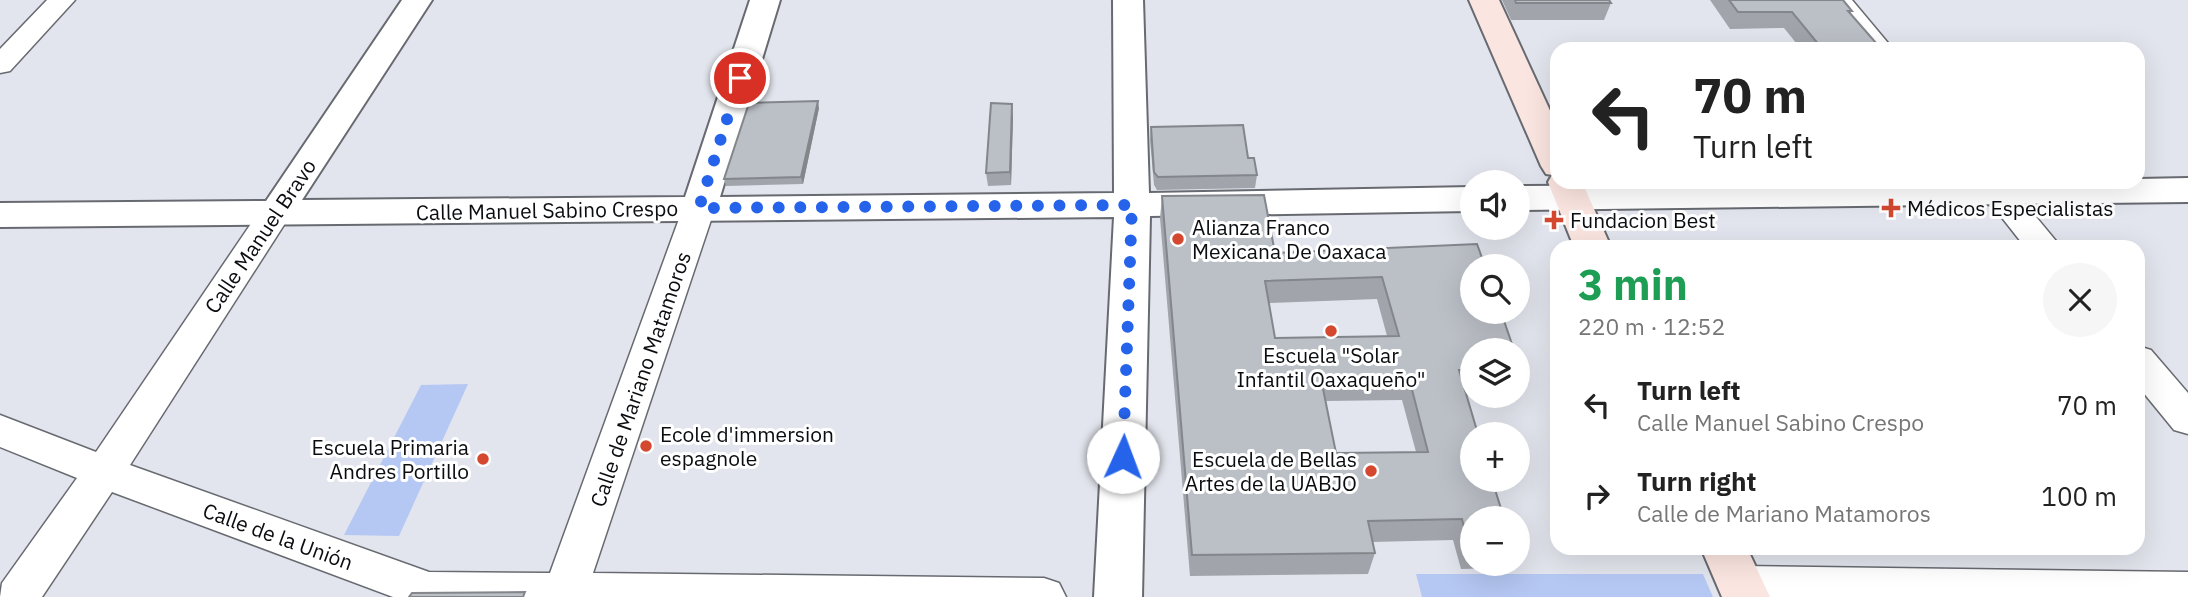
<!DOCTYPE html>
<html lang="en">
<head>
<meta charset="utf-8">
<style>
	body { margin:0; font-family:"IBM Plex Sans",sans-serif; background:#f6f6f6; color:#222; height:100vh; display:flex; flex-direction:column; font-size:26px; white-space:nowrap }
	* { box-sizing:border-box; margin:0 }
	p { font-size:23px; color:#767676 }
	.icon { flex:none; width:38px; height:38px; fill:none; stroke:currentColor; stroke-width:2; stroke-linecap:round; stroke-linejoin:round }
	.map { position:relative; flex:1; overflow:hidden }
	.details { position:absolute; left:1550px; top:240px; width:595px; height:315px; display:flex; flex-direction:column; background:#fff; border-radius:21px; box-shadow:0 7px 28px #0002 }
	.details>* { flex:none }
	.guide { position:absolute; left:1550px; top:42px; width:595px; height:147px; border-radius:21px; box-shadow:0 7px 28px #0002; background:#fff; color:#222; overflow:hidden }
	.tools { position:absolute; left:1460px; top:170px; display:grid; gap:14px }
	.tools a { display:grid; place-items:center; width:70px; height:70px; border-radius:50%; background:#fff; box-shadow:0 7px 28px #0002; font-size:35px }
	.pin { position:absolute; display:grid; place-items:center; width:60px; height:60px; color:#fff; margin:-30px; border:4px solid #fff; border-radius:50%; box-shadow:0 2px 7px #0007 }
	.me { position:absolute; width:77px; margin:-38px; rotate:2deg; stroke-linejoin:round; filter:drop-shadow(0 0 5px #0008) }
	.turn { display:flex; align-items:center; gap:24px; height:147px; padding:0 28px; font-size:32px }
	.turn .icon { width:91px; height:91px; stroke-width:2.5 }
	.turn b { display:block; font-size:49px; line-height:60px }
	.round { display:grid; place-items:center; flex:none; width:74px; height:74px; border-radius:37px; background:#f6f6f6 }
	.overview { display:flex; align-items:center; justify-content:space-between; height:119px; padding:0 28px }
	h1 { font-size:42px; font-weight:700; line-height:52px; color:#1e9e55 }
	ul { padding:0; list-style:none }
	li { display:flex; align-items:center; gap:21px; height:91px; padding:0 28px }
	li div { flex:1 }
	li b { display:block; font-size:26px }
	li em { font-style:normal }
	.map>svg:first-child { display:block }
</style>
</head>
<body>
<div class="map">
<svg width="2188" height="597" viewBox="0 0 2188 597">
	<rect width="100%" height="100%" fill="#e2e5ed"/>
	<path fill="#b5c7f3" d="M 468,384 L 399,536 L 344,535 L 421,385 Z
		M 1416,574 L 1703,574 L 1713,597 L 1422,597 Z"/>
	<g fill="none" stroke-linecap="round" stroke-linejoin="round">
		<defs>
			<path id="minor" d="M 47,0 L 75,0 L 10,71 L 0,73 L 0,49 Z
				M 1825,0 L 1852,0 L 1893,49 L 1864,49 Z
				M 1974,182 L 2007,182 L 2061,247 L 2025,247 Z
				M 699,197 L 710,200 L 715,208 L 593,573 L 1044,578 L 1059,583 L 1066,597 L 393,597 L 112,492 L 42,597 L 0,597 L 2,583 L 77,478 L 0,447 L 0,415 L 96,452 L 263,206 L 275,203 L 287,206 L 291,214 L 130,465 L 429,572 L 550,573 L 683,208 L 688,200 Z
				M 2138,346 L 2151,350 L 2188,393 L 2188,434 L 2174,430 L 2138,386 Z
				M 1741,566 L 2188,572 L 2188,597 L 1725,597 L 1719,585 L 1726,571 Z"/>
			<path id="tertiary" d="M 402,0 L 432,0 L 302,200 L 685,197 L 750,0 L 780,0 L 720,197 L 1114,193 L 1113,0 L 1143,0 L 1149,193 L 1472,187 L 1472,211 L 1150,216 L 1142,597 L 1094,597 L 1114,217 L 0,227 L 0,203 L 266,201 Z
				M 2188,178 L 2188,202 L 1517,210 L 1517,186 L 2138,182 L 2138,179 Z"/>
			<path id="secondary" d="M 1469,0 L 1499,0 L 1558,128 L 1558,182 L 1582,182 L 1611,247 L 1574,247 L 1548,182 L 1552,175 L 1546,174 L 1541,166 Z
				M 1701,548 L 1747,548 L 1770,597 L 1722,597 Z"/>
		</defs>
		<use href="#minor" stroke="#676a70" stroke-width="3"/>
		<use href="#tertiary" stroke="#676a70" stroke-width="4"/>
		<use href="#secondary" stroke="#676a70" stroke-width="4"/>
		<use href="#minor" fill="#fff" fill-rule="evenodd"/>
		<use href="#tertiary" fill="#fff" fill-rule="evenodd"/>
		<use href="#secondary" fill="#fbe5e0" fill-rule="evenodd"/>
	</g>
	<path fill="#a1a4aa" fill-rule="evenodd" d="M 1502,0 L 1609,0 L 1611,3 L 1604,20 L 1511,20 Z
		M 1710,0 L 1843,0 L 1852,11 L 1850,14 L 1877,44 L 1874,49 L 1801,49 L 1784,28 L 1730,29 Z
		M 819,108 L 803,184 L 726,186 L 724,179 Z
		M 1013,117 L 1011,185 L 988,186 L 986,173 Z
		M 1151,127 L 1248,158 L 1257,175 L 1255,188 L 1157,190 L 1154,185 L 1150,140 Z
		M 1162,196 L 1275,253 L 1477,244 L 1472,350 L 1472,392 L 1465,392 L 1472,518 L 1472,564 L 1505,564 L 1503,568 L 1461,569 L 1453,540 L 1372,542 L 1375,553 L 1368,574 L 1190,576 L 1160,218 ZM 1377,299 L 1387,336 L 1275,338 L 1269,303 ZM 1402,400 L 1416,452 L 1336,453 L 1326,401 Z"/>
	<path fill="#83868b" d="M 818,101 L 819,108 L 803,184 L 801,177 Z
		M 1012,104 L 1013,117 L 1011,185 L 1010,172 Z"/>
	<path fill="#bbbfc6" stroke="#83868b" stroke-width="2" fill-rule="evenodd" d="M 1515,0 L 1609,0 L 1611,3 L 1516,3 Z
		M 1729,0 L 1843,0 L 1852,11 L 1848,11 L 1877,44 L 1819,45 L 1792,12 L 1738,12 Z
		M 818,101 L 801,177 L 724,179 L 749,103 Z
		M 991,103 L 1012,104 L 1010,172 L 986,173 Z
		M 1243,125 L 1248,158 L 1254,158 L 1257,175 L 1158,177 L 1154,172 L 1151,127 Z
		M 1264,195 L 1275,253 L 1477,244 L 1485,266 L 1472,266 L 1472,312 L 1501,312 L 1514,350 L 1472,350 L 1472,370 L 1459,370 L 1478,434 L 1472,434 L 1472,480 L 1492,480 L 1504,518 L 1472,518 L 1472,548 L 1469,548 L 1462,519 L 1368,521 L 1375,553 L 1192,555 L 1162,196 ZM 1382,277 L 1399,336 L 1275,338 L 1265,281 ZM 1409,378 L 1428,452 L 1336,453 L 1321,379 Z
		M 1517,358 L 1521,369 L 1517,369 Z
		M 525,592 L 523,597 L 409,597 L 412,593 Z"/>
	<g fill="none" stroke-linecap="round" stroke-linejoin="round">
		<path stroke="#2563eb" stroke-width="12" stroke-dasharray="0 21.6" d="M 740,78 L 699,208 L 1132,205 L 1123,457"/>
	</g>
	<g fill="#d3482f" stroke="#fff" stroke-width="2.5">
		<path d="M1887.5 197.5h7v7h7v7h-7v7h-7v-7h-7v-7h7z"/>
		<path d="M1550.5 209.5h7v7h7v7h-7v7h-7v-7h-7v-7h7z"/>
		<circle cx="1178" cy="239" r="7"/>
		<circle cx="1331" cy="331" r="7"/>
		<circle cx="646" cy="446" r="7"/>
		<circle cx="483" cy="459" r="7"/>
		<circle cx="1371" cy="471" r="7"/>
	</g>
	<g text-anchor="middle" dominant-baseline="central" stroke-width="6" stroke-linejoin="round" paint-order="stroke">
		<g font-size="21" fill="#0b0c0f" stroke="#fff" text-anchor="start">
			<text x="1907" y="208">Médicos Especialistas</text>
			<text x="1570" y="220">Fundacion Best</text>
			<text x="1192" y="227">Alianza Franco<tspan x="1192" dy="24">Mexicana De Oaxaca</tspan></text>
			<text x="1331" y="355" text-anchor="middle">Escuela "Solar<tspan x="1331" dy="24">Infantil Oaxaqueño"</tspan></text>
			<text x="660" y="434">Ecole d'immersion<tspan x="660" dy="24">espagnole</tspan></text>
			<text x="469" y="447" text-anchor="end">Escuela Primaria<tspan x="469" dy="24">Andres Portillo</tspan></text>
			<text x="1357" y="459" text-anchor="end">Escuela de Bellas<tspan x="1357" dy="24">Artes de la UABJO</tspan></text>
		</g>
		<g font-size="21" fill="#0b0c0f" stroke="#fff">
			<text transform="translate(547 210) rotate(-1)">Calle Manuel Sabino Crespo</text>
			<text transform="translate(260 236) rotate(-56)">Calle Manuel Bravo</text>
			<text transform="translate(640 379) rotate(-71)">Calle de Mariano Matamoros</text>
			<text transform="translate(278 536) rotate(20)">Calle de la Unión</text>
		</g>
	</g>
</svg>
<div class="tools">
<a><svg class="icon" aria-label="sound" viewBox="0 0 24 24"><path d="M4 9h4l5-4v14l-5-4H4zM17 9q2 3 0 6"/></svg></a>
<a><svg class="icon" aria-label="search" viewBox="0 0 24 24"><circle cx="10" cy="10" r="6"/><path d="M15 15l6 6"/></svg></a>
<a><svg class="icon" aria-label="layers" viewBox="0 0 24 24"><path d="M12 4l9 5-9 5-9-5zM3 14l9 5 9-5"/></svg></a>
<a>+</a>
<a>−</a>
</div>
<div class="pin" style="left:740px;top:78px;background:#d93025"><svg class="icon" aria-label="arrive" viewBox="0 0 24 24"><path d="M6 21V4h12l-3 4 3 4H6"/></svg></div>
<svg class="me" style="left:1123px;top:457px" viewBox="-20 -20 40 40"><circle r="19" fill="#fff"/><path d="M0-13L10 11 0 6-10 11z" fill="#2563eb"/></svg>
<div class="guide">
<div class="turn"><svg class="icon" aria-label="left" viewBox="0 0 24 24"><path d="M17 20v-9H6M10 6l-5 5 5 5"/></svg><div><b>70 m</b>Turn left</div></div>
</div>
<section class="details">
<div class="overview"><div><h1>3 min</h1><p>220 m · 12:52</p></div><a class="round"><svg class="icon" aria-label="close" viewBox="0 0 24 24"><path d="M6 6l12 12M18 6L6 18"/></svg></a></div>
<ul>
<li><svg class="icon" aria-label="left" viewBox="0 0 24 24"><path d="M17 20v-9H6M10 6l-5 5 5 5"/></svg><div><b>Turn left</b><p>Calle Manuel Sabino Crespo</p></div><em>70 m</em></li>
<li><svg class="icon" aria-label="right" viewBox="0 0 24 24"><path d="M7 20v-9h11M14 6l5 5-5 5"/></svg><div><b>Turn right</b><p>Calle de Mariano Matamoros</p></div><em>100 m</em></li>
</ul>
</section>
</div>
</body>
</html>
